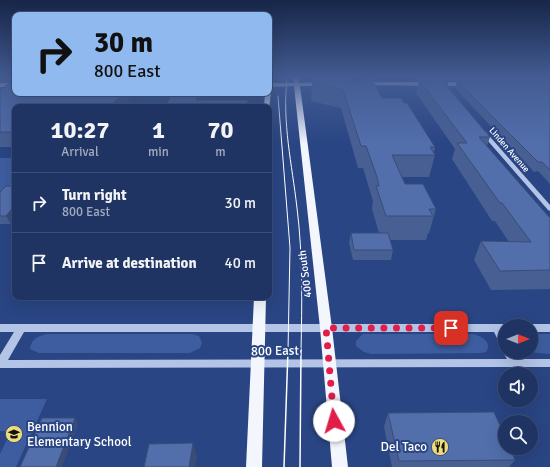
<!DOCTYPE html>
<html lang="en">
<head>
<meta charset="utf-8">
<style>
	body { margin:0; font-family:Signika,sans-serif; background:#273c68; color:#f1f3f6; height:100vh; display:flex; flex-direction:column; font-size:15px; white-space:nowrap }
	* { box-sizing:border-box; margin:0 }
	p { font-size:13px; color:#a1aabe }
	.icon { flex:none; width:22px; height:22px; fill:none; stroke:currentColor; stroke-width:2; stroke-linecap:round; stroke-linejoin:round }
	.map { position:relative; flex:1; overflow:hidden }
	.details { position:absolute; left:12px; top:104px; width:260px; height:196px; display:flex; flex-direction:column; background:#1f3462; border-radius:8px; box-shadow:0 4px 16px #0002,0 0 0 1px #3c4f77 }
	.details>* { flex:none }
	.hud { position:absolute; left:12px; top:12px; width:260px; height:84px; border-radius:8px; box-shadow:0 4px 16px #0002,0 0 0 1px #3c4f77; background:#90b9f0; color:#111; overflow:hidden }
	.needle { width:26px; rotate:90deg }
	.controls { position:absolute; left:498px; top:319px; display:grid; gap:8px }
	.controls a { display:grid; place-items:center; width:40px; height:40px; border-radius:50%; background:#1f3462; box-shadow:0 4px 16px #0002,0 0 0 1px #3c4f77; font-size:20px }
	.pin { position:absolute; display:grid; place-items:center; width:34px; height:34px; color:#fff; margin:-17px; border-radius:8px; box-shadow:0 2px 6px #0006 }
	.me { position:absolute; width:44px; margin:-22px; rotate:354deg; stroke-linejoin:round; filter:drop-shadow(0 0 3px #0008) }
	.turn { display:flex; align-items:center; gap:14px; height:84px; padding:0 16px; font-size:18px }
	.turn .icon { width:52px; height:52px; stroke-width:2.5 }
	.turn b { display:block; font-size:28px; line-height:34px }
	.eta { display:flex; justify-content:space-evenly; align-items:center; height:68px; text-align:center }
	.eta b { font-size:24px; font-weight:700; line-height:28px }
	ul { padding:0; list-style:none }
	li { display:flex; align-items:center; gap:12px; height:60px; padding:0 16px; border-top:1px solid #3c4f77 }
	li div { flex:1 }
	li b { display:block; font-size:15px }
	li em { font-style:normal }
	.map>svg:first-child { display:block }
</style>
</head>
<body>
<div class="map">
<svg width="550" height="467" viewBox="0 0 550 467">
	<rect width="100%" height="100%" fill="#294583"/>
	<path fill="#3e5da0" d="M 0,158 L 15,158 L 15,214 L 0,214 Z
		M 47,334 L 192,334 L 199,336 L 202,343 L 200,348 L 190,353 L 39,353 L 30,349 C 31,339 38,336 47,334 Z
		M 363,334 L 473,334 C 481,336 493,342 486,352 L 481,353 L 371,354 L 364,352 L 356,346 L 356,341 Z
		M 531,334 L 550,334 L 550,354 L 527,352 L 531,352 Z
		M 0,399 L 47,399 L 16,467 L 0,467 L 0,454 L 11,431 L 0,431 Z"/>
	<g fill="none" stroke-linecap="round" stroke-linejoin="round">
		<path fill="#b3c4e7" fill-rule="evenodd" d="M 481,131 L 485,131 L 550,205 L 550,211 L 548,210 L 481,133 Z
			M 0,324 L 505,324 L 508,326 L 505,326 L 505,332 L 503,332 L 505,335 L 505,349 L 502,348 L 494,332 L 24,332 L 8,360 L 507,359 L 503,352 L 505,349 L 505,352 L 513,352 L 517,359 L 550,359 L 550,367 L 0,368 L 0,355 L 14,332 L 0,332 Z
			M 531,324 L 550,324 L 550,332 L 531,332 L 531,326 L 528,326 Z"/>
		<path fill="#f4f6fe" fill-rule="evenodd" d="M 293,78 L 299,78 L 299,83 L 324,82 L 327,84 L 324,86 L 300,86 L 332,328 L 348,467 L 332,467 L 320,328 L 294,86 L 269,87 L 269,83 L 294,83 Z
			M 362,82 L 470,82 L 473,84 L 470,86 L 360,85 L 360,83 Z
			M 0,83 L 15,83 L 15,87 L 0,87 Z
			M 269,91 L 271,93 L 269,108 L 269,107 L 264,107 L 265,93 L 269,93 Z
			M 254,297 L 266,297 L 262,467 L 246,467 Z"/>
		<path stroke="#fff" stroke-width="1" d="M 287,78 C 282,123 292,164 297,208 C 303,255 302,304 301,351
			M 278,96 L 290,248 L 288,351"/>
		<path stroke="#fff" stroke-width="1.5" d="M 284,467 L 288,350
			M 300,467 L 301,350"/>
	</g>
	<path fill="#475f93" d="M 416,78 L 550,78 L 550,184 L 538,171 L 534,172 L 455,88 L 457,81 L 448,81 L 447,87 L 490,137 L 487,146 L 549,217 L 550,217 L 550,289 L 491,290 L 474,260 L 481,241 L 509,242 L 495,221 L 492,221 L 452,159 L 455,149 L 416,93 L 419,81 L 418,81 Z
		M 312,83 L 404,103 L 435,147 L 434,153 L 435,155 L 429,177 L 402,177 L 405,184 L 436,209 L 429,233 L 428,233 L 426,240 L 390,240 L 393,250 L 391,260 L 353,260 L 349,243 L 351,233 L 379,233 L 372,209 L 373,201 L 363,168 L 358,168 L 341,108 L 311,101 Z
		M 0,90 L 15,93 L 134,93 L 126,105 L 166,105 L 172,93 L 205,93 L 202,100 L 248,107 L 15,107 L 15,147 L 0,147 Z
		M 0,192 L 11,224 L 0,224 Z
		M 388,413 L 515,460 L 509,467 L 392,467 L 384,427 Z"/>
	<path fill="#394d78" d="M 449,80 L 445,93 L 445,84 Z
		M 122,93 L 134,93 L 125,107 L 112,105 Z
		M 199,93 L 205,93 L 200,107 L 196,100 Z
		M 15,205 L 15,219 L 11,224 L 6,216 Z
		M 75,418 L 78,424 L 62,467 L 56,467 Z
		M 193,443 L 197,457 L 195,467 L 189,467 Z"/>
	<path fill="#526eab" stroke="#394d78" d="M 312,78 L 345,78 L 357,82 L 372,79 L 382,98 L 401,98 L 404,103 L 407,103 L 435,147 L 430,147 L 435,155 L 392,155 L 405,184 L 423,184 L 436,209 L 429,209 L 433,216 L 386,216 L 376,186 L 379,186 L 377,177 L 366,146 L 361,146 L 343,90 L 312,83 Z
		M 428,78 L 447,78 L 449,80 L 445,84 L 490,137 L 479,137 L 549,217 L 550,217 L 550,270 L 500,271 L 481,241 L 531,242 L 502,203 L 500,203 L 457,143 L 467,143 L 419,80 L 429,80 Z
		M 15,79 L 15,93 L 122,93 L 112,105 L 166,105 L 172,93 L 199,93 L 196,100 L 248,100 L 246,107 L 15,107 L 15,132 L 0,132 L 0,90 Z
		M 550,80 L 550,170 L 542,162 L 538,162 L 457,81 Z
		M 6,186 L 15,186 L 15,205 L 6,216 L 0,216 L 0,192 Z
		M 351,233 L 388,233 L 393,250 L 354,250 Z
		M 494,412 L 505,437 L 505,448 L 510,448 L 515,460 L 399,461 L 388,413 Z
		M 42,418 L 75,418 L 56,467 L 20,467 Z
		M 193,443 L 189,467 L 144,467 L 149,444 Z"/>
	<linearGradient id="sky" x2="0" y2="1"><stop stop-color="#172648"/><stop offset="0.54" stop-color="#435c93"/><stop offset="1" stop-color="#435c93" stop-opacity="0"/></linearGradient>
	<rect width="550" height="144" fill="url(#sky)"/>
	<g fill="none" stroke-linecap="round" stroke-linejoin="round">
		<path stroke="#e11d48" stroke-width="7" stroke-dasharray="0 12.6" d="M 334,421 L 326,328 L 451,328"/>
	</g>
	<defs>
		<symbol id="school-disc" viewBox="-11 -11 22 22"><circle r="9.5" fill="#eedb7a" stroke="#294583"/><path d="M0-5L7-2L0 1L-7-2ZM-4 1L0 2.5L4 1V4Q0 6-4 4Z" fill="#111"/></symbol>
		<symbol id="restaurant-disc" viewBox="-11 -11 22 22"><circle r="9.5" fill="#eedb7a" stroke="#294583"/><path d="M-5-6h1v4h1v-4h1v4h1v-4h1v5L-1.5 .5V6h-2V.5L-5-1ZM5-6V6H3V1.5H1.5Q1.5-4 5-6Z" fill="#111"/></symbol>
	</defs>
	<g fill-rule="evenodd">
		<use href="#school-disc" x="4" y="424" width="20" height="20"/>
		<use href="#restaurant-disc" x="430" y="437" width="20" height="20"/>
	</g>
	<g text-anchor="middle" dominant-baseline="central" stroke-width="4" stroke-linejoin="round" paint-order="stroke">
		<g font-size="9" fill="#fff" stroke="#294583">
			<text transform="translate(509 150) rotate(49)">Linden Avenue</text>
		</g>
		<g font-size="11" fill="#fff" stroke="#294583">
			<text transform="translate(305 274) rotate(-97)">400 South</text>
		</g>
		<g font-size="13" fill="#fff" stroke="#294583">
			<text transform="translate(275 351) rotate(-1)">800 East</text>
		</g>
		<g font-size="13" fill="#fff" stroke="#294583" text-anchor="start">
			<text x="27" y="427">Bennion<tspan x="27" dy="15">Elementary School</tspan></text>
			<text x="427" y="447" text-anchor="end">Del Taco</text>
		</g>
	</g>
</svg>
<div class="controls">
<a><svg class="needle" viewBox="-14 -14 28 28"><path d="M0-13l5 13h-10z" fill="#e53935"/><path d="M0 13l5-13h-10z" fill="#a1aabe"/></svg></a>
<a><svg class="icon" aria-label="sound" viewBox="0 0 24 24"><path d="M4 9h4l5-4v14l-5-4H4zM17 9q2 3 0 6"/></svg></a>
<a><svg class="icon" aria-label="search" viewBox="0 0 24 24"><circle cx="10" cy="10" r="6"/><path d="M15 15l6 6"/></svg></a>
</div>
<div class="pin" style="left:451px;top:328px;background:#d93025"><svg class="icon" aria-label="arrive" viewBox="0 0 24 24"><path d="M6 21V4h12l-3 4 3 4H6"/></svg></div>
<svg class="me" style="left:334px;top:421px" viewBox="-20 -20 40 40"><circle r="19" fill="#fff"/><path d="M0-13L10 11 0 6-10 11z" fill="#e11d48"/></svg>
<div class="hud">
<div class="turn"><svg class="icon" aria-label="right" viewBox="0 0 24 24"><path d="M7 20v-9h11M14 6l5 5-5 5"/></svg><div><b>30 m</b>800 East</div></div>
</div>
<section class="details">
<div class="eta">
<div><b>10:27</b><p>Arrival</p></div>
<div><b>1</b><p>min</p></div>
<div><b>70</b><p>m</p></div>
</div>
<ul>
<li><svg class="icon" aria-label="right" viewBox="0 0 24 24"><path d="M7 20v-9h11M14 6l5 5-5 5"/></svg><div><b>Turn right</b><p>800 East</p></div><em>30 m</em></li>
<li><svg class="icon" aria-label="arrive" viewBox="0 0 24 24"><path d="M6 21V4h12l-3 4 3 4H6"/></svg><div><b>Arrive at destination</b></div><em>40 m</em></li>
</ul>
</section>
</div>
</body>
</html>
